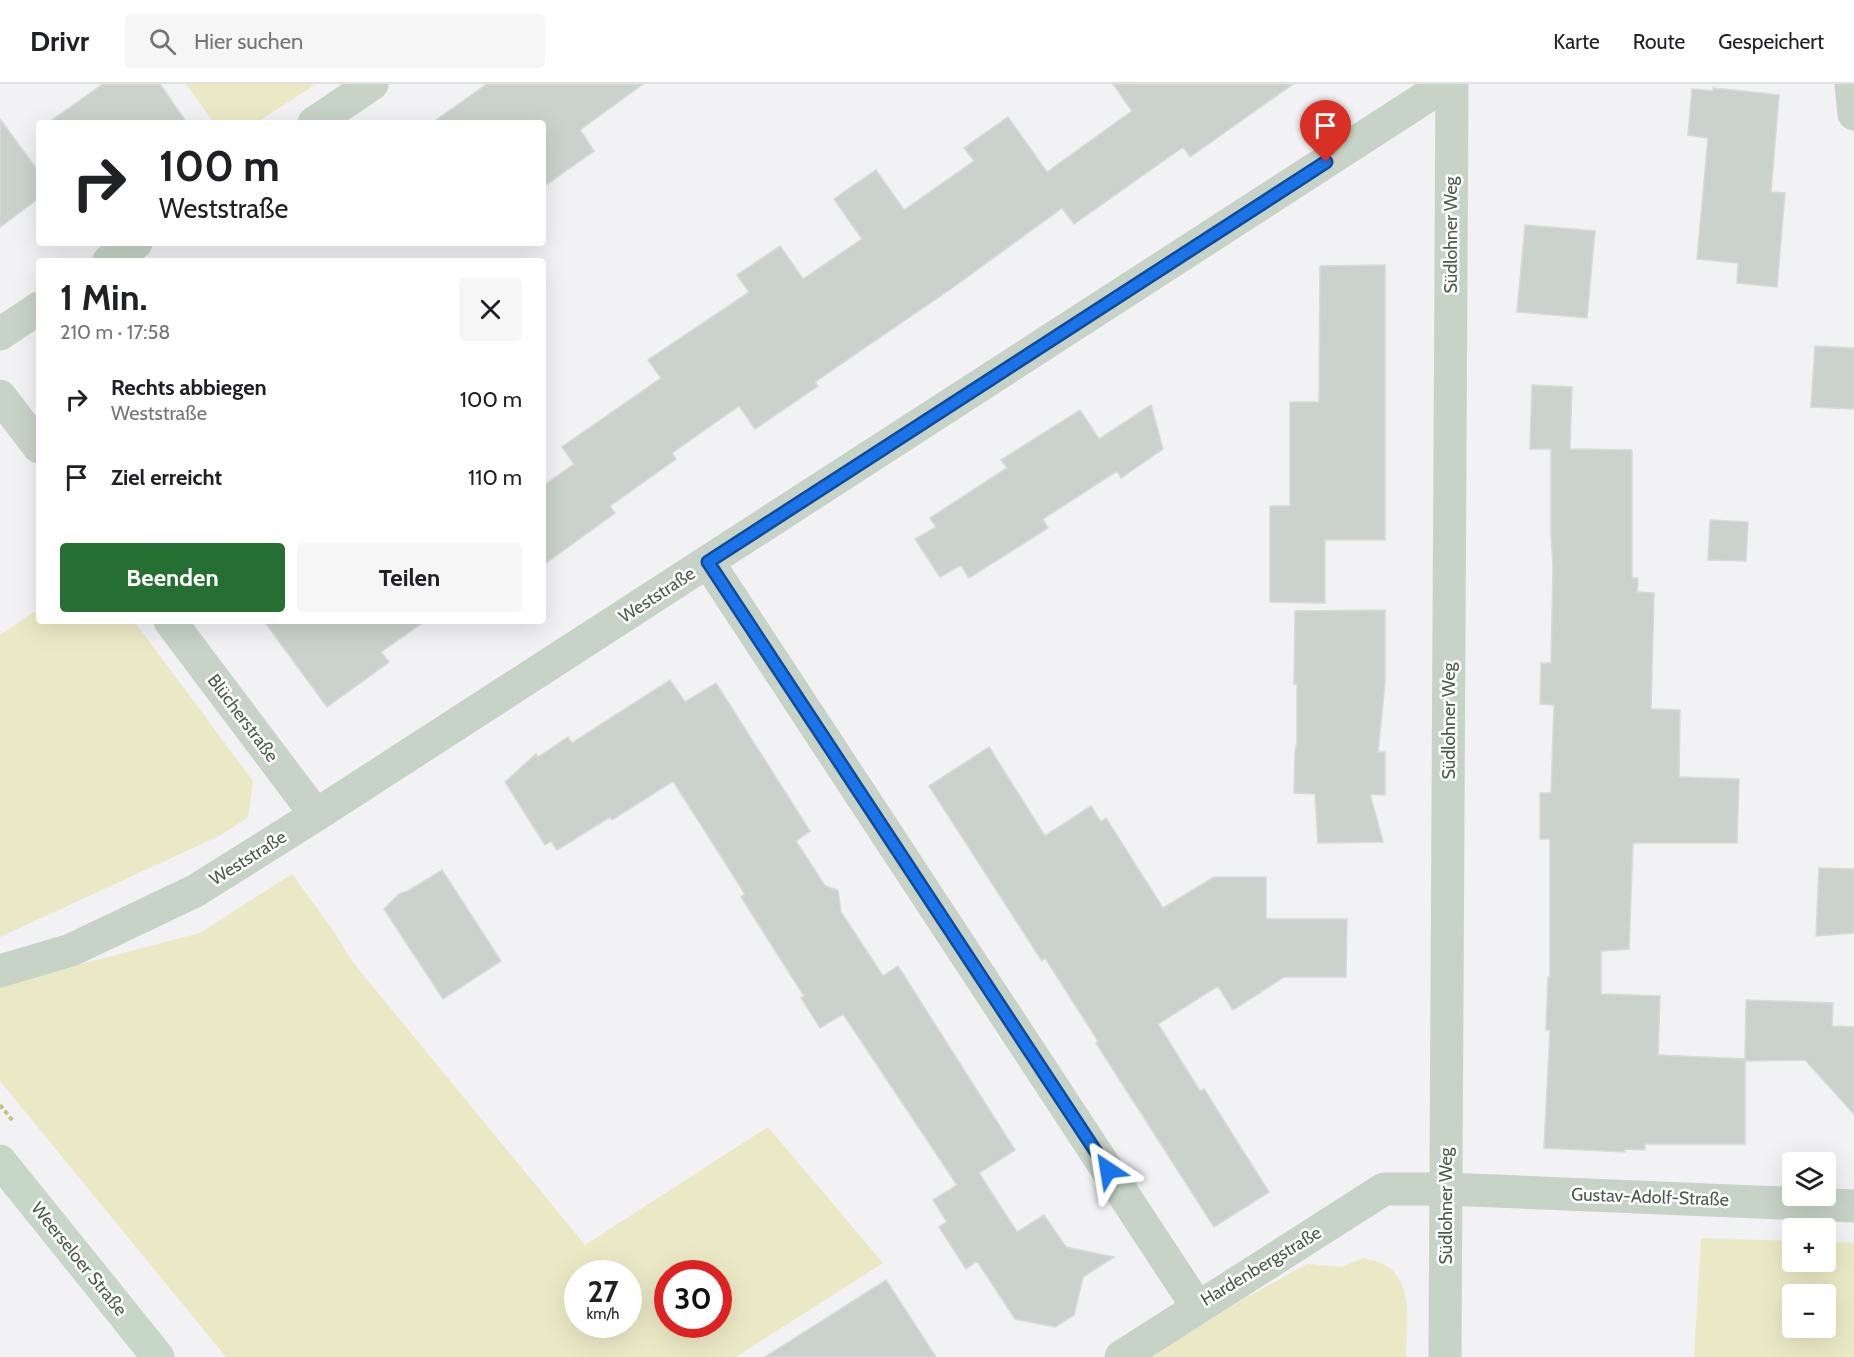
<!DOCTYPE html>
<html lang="de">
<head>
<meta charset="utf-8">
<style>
	body { margin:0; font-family:Cabin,sans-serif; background:#f6f6f6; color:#202124; height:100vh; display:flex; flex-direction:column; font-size:22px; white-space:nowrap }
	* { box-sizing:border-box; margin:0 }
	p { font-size:20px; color:#757577 }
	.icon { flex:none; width:33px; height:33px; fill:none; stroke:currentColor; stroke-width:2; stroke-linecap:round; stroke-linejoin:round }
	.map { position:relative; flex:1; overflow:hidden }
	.panel { position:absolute; left:36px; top:174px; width:510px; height:366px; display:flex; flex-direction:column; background:#fff; border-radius:6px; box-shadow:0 6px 24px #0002 }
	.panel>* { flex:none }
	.hud { position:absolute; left:36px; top:36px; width:510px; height:126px; border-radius:6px; box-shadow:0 6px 24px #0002; background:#fff; color:#202124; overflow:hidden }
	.controls { position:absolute; left:1782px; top:1068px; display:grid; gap:12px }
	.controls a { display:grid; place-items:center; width:54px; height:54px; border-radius:6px; background:#fff; box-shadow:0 6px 24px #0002; font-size:30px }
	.speed { position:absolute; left:564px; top:1176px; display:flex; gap:12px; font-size:30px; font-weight:700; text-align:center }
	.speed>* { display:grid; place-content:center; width:78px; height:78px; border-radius:50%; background:#fff; box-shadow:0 6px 24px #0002; line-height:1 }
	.speed small { font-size:15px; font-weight:400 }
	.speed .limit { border:9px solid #d22; background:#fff; color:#111 }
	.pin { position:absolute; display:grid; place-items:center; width:51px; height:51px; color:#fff; margin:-62px -26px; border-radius:50% 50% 50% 0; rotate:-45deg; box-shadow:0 0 6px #0007 }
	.pin .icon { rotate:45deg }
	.me { position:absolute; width:66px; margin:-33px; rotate:327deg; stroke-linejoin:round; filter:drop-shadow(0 0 4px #0008) }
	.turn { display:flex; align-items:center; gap:21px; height:126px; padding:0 24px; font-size:27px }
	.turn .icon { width:78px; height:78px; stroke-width:2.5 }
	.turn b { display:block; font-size:42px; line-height:51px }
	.round { display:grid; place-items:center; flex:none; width:63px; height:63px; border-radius:6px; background:#f6f6f6 }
	.head { display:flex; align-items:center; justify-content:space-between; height:102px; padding:0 24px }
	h1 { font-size:36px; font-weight:700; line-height:45px }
	.action { display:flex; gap:12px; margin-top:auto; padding:12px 24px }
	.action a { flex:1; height:69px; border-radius:6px; background:#266f32; color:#fff; font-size:24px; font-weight:700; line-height:69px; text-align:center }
	.action a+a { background:#f6f6f6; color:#202124 }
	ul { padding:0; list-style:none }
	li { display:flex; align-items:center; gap:18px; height:78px; padding:0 24px }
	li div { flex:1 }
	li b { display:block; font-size:22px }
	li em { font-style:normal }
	header { display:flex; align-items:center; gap:36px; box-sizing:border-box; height:84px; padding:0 30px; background:#fff; border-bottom:2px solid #e0e0e0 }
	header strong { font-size:28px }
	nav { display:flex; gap:33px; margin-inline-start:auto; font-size:21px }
	.search { width:420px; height:54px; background:#f6f6f6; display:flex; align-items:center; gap:15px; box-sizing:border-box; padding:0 21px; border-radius:6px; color:#757577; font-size:22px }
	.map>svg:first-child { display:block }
</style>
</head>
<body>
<header>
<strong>Drivr</strong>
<div class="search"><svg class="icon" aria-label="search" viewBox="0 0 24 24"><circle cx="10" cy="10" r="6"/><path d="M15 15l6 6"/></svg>Hier suchen</div>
<nav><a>Karte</a><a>Route</a><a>Gespeichert</a></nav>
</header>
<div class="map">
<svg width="1854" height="1273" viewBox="0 0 1854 1273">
	<rect width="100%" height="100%" fill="#f2f1f3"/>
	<path fill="#ebe9c5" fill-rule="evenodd" d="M 186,0 L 316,0 L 256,39 L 214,39 Z
		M 39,525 L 39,537 L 134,537 L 253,697 L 248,733 L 221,751 L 0,853 L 0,551 Z
		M 292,790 L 335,849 L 351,876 L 585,1161 L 768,1043 L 883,1179 L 736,1273 L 226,1273 L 0,997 L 0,901 L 200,849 ZM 578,1190 L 628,1190 L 628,1240 L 578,1240 ZM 668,1190 L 718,1190 L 718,1240 L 668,1240 Z
		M 1701,1154 L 1792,1157 L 1792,1178 L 1826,1178 L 1826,1158 L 1854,1159 L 1854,1273 L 1694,1273 ZM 1826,1210 L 1826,1244 L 1792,1244 L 1792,1210 Z
		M 1363,1174 C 1369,1176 1379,1177 1385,1181 C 1415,1198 1406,1244 1406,1273 L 1152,1273 L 1240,1217 L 1307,1180 L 1342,1183 Z"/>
	<path fill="#cbd2cd" stroke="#d5dbd7" stroke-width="1.5" d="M 103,0 L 160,0 L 187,39 L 48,39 Z
		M 487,0 L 643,0 L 580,46 L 594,67 L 543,103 L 543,39 L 432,39 Z
		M 1113,0 L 1293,0 L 1190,73 L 1183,63 L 1074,140 L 1062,124 L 952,204 L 815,298 L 818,302 L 755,345 L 739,322 L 672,369 L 676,375 L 610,422 L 615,429 L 543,481 L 543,402 L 574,380 L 562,363 L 661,294 L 648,276 L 749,208 L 737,191 L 780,162 L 803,195 L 862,155 L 834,115 L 876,86 L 904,126 L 974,77 L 964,64 L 1008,33 L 1047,88 L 1132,27 Z
		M 1713,4 L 1779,11 L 1771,108 L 1785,109 L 1777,203 L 1737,199 L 1738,179 L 1697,175 L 1708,54 L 1688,51 L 1692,5 L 1713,7 Z
		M 0,35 L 39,88 L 39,114 L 0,143 Z
		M 1525,141 L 1595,147 L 1587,234 L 1517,228 Z
		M 1385,181 L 1385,456 L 1325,456 L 1325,519 L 1270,518 L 1270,422 L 1290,422 L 1290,318 L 1319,318 L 1320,182 Z
		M 1815,262 L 1854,264 L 1854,325 L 1811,323 Z
		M 1532,301 L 1572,303 L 1570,365 L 1632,366 L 1632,494 L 1638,494 L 1637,508 L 1654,509 L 1651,625 L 1680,626 L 1679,693 L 1739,695 L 1737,759 L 1633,759 L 1629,865 L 1601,867 L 1601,910 L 1660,912 L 1658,971 L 1745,975 L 1746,916 L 1833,919 L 1832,942 L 1854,943 L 1854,1030 L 1805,976 L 1745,977 L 1745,1060 L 1645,1060 L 1645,1066 L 1625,1065 L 1625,1068 L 1544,1064 L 1550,946 L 1546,946 L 1548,893 L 1550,893 L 1550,755 L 1540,755 L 1540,709 L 1551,709 L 1554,621 L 1540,620 L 1541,579 L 1551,579 L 1553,484 L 1551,450 L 1551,365 L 1530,365 Z
		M 1151,321 L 1163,365 L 1121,394 L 1117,387 L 1043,435 L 1048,444 L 969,494 L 961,481 L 940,493 L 915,455 L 936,443 L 930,434 L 1007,384 L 1001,376 L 1080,326 L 1099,355 Z
		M 1710,436 L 1748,438 L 1746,477 L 1708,476 Z
		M 1385,526 L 1385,599 L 1378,668 L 1385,668 L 1385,711 L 1370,710 L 1383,758 L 1318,759 L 1315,710 L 1294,709 L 1295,667 L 1297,659 L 1297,600 L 1294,600 L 1295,527 Z
		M 264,537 L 425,537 L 381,568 L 389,578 L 327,623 Z
		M 670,596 L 685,618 L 716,599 L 810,747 L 796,757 L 825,802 L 838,806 L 841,828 L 883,892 L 898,882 L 971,997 L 1015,1066 L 979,1089 L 1017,1148 L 1044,1131 L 1066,1163 L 1114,1173 L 1083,1193 L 1074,1231 L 1055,1243 L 1015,1235 L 977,1177 L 966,1185 L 939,1143 L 947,1138 L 933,1116 L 957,1101 L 843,930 L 820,944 L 801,914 L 804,912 L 741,813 L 745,810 L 673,697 L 612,736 L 610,733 L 557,766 L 551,757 L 545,761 L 505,698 L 536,670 L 538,673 L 568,653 L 572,659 Z
		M 989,663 L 1045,752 L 1091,722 L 1101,738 L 1106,734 L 1163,824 L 1214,793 L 1266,793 L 1266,835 L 1347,835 L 1346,893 L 1284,893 L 1233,926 L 1218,902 L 1158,940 L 1200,1007 L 1204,1005 L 1269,1108 L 1214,1143 L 1096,959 L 1098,957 L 1045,874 L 1042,877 L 929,702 Z
		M 1819,784 L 1854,785 L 1854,849 L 1816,852 Z
		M 442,786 L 501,877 L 443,915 L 384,825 L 399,810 L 408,807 Z
		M 886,1196 L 936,1273 L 765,1273 Z"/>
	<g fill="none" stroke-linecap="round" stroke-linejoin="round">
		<path stroke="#bfc580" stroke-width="4" stroke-dasharray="4.5 3" stroke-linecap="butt" d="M 0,1021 L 13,1037"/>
		<path stroke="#c6d3c6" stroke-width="33" d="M 1851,0 L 1854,30
			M 314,39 L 372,0
			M 109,177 L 136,159
			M 0,250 L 39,224
			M 0,312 L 39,363
			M 708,478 L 1198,1224
			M 170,537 L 316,731
			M 0,887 L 71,866 L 195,807 L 316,731 L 1446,0
			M 1121,1273 L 1384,1105 L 1447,1105 L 1854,1122
			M 1445,1273 L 1452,0"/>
		<path stroke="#c6d7c7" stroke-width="33" d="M 0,1077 L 158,1273"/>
	</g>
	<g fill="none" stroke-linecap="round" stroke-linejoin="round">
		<defs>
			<path id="route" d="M 1108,1086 L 708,478 L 1326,78"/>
		</defs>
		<use href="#route" stroke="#114b97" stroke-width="15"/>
		<use href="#route" stroke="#1a73e8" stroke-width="10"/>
	</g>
	<g text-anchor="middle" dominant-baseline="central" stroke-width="5" stroke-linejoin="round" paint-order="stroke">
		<g font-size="18" fill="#4b5c4b" stroke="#fff">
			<text transform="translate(1451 151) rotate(-90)">Südlohner Weg</text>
			<text transform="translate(657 511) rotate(-33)">Weststraße</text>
			<text transform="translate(243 634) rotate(53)">Blücherstraße</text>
			<text transform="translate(1449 637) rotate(-90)">Südlohner Weg</text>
			<text transform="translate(248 774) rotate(-32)">Weststraße</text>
			<text transform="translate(1650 1113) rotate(2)">Gustav-Adolf-Straße</text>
			<text transform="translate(1446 1122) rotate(-90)">Südlohner Weg</text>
			<text transform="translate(79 1175) rotate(51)">Weerseloer Straße</text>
			<text transform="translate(1261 1182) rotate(-31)">Hardenbergstraße</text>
		</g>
	</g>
</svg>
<div class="controls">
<a><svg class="icon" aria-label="layers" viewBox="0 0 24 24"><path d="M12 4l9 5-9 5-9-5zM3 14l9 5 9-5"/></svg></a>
<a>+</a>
<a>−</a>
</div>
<div class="speed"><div>27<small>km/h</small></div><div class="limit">30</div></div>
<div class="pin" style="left:1326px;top:78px;background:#d93025"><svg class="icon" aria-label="arrive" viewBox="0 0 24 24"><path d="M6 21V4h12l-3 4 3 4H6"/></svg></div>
<svg class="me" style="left:1108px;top:1086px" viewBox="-20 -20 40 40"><path d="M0-17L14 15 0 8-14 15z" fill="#1a73e8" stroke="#fff" stroke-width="4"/></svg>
<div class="hud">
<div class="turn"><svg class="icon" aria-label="right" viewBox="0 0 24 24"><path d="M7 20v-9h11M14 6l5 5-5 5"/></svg><div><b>100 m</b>Weststraße</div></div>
</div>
<section class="panel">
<div class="head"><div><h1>1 Min.</h1><p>210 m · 17:58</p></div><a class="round"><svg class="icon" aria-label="close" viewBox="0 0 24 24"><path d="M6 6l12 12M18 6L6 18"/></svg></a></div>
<ul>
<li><svg class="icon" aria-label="right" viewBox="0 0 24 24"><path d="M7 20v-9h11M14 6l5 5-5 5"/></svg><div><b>Rechts abbiegen</b><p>Weststraße</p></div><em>100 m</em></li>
<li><svg class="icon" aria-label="arrive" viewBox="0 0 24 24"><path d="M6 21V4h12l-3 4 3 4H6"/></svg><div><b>Ziel erreicht</b></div><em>110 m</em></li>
</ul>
<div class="action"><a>Beenden</a><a>Teilen</a></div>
</section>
</div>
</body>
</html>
